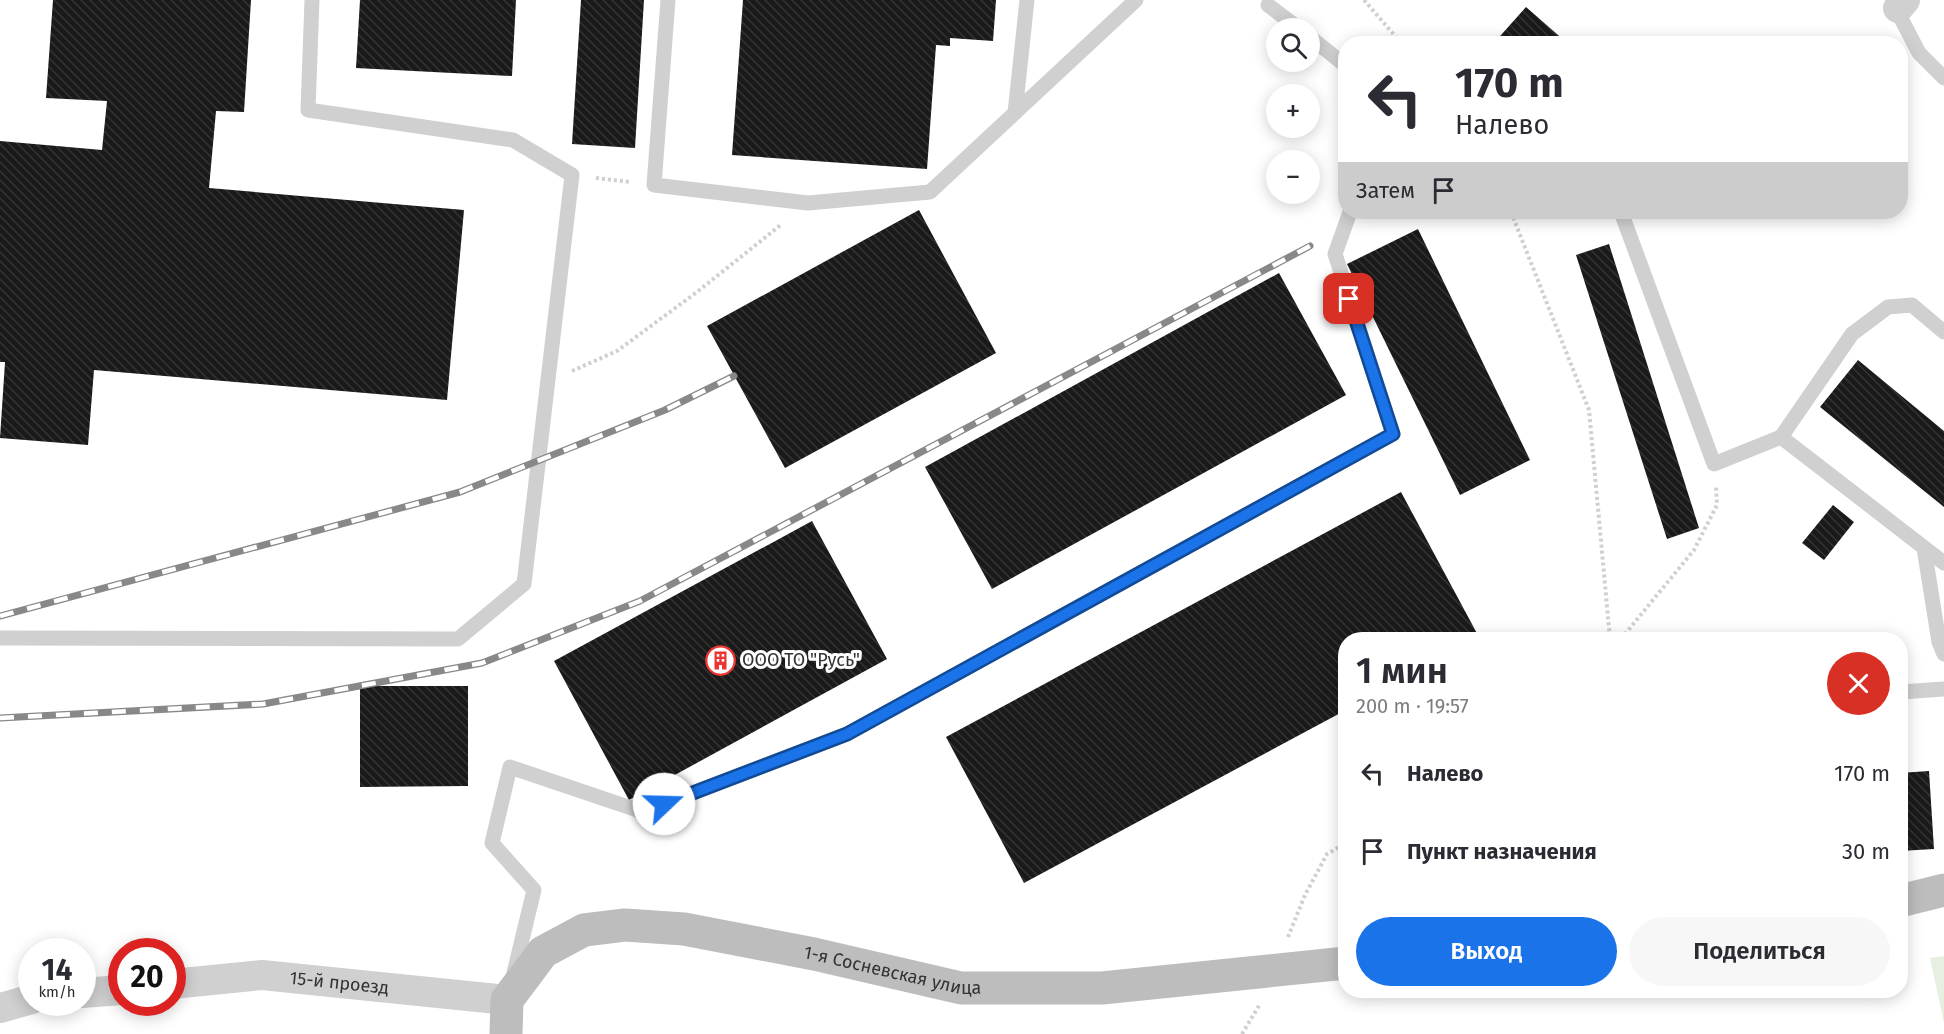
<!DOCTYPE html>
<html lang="ru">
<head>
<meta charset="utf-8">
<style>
	body { margin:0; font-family:"Fira Sans",sans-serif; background:#f7f7f7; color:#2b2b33; height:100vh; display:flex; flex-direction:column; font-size:22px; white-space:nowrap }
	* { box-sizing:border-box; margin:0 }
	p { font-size:20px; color:#7c7c81 }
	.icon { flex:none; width:33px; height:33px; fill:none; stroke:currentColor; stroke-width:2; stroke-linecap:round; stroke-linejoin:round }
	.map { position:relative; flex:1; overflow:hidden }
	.details { position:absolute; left:1338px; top:632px; width:570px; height:366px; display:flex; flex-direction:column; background:#fff; border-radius:24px; box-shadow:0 3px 15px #0003 }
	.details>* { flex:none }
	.banner { position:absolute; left:1338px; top:36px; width:570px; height:183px; border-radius:24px; box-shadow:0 3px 15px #0003; background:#fff; color:#2b2b33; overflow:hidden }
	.fabs { position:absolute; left:1266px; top:18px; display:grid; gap:12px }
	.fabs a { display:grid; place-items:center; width:54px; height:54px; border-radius:50%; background:#fff; box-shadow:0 3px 15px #0003; font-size:30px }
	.speed { position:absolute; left:18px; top:938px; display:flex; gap:12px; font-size:30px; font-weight:700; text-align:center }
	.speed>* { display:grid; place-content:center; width:78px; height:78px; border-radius:50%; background:#fff; box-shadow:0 3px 15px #0003; line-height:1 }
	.speed small { font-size:15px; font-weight:400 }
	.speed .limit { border:9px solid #d22; background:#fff; color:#111 }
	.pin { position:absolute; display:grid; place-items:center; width:51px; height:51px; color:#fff; margin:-26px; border-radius:12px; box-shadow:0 3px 9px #0006 }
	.me { position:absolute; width:66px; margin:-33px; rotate:69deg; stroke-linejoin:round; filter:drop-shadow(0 0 4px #0008) }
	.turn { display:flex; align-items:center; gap:21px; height:126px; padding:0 18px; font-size:27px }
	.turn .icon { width:78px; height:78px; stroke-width:2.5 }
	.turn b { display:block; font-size:42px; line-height:51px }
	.then { display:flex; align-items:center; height:57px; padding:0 18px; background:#0003; gap:12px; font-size:22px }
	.round { display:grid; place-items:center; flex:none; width:63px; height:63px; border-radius:32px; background:#f7f7f7 }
	.summary { display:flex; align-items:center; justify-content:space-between; height:102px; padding:0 18px }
	h1 { font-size:36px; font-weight:600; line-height:45px }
	.cta { display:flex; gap:12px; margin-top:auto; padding:12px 18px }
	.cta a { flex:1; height:69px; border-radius:36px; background:#1a73e8; color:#fff; font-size:24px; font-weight:600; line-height:69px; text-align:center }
	.cta a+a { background:#f7f7f7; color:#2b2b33 }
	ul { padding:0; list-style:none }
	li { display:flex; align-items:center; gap:18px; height:78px; padding:0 18px }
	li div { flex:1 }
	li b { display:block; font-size:22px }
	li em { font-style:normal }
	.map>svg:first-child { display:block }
</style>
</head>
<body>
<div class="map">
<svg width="1944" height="1034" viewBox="0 0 1944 1034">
	<defs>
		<pattern id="building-back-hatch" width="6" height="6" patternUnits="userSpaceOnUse" patternTransform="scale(1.5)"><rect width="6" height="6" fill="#1a1a1a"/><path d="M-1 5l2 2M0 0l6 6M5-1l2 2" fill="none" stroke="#333"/></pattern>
	</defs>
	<rect width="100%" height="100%" fill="#fff"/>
	<path fill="#e7efe1" d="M 1944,956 L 1944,1023 L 1930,958 Z"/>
	<path fill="url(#building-back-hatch)" d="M 53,0 L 251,0 L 244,112 L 216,111 L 209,188 L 464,210 L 447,400 L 94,370 L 88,445 L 0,438 L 5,362 L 0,362 L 0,141 L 102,150 L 107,101 L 46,98 Z
		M 360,0 L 516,0 L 512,76 L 356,68 Z
		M 581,0 L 644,0 L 635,148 L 572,144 Z
		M 743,0 L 996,0 L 993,41 L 950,38 L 950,46 L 936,45 L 927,169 L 732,155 Z
		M 1526,7 L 1566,42 L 1565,44 L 1493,44 Z
		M 919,210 L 996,353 L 785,468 L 707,326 Z
		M 1418,229 L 1530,460 L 1460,495 L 1347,264 Z
		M 1609,244 L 1699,528 L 1667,539 L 1576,255 Z
		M 1279,273 L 1346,395 L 992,589 L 925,467 Z
		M 1858,360 L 1944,431 L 1944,507 L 1820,407 Z
		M 1401,492 L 1480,639 L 1346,639 L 1346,710 L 1024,883 L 946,737 Z
		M 1833,505 L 1854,522 L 1824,560 L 1802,543 Z
		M 812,521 L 887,659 L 629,800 L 554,661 Z
		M 360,686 L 468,686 L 468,786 L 360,787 Z
		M 1929,771 L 1934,849 L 1900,851 L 1900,773 Z"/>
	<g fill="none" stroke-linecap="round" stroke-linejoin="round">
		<path stroke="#d0d0d0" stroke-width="4" stroke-dasharray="3 3" stroke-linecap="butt" d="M 1364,0 L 1402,44
			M 596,178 L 630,182
			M 1511,212 L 1589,410 L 1610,639
			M 572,371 L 617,351 L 697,292 L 782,224
			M 1621,639 L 1694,550 L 1717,505 L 1716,486
			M 1288,937 L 1305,895 L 1327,854 L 1346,843
			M 1242,1034 L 1260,1004"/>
		<path stroke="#d0d0d0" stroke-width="15" d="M 668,0 L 654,185 L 808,203 L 930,192 L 1136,0
			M 1268,5 L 1298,28
			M 1894,5 L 1919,53 L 1944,78
			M 1310,37 L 1346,66
			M 1015,113 L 1027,0
			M 1621,212 L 1714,464 L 1781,437 L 1852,334 L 1888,307 L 1912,305 L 1944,332
			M 1781,437 L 1944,563
			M 1924,548 L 1939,642 L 1944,654
			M 0,638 L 458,639 L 524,584 L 572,175 L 513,140 L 308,110 L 312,0
			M 1901,692 L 1944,689
			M 513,977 L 534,890 L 492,843 L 510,767 L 643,812 L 847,734 L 1393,434 L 1335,254 L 1350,212"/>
		<g stroke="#d0d0d0" stroke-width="30">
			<path d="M 1898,8 L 1905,0"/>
			<path id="s1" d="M 172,984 L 262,975 L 507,1000"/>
			<path d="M 82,993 L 122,990"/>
			<path d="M 0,1008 L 32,999"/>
		</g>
		<g stroke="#bdbdbd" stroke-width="33">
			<path d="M 1900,901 L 1944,890"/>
			<path id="s2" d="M 506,1034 L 507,1000 L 543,952 L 584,930 L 625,925 L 684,929 L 814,954 L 961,988 L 1102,988 L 1346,963"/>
		</g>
		<defs>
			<path id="rail" d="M 0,616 L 460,492 L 665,410 L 734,376
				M 0,718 L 263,704 L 482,663 L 640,601 L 1310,246"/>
		</defs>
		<use href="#rail" stroke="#888" stroke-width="7"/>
		<use href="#rail" stroke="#fff" stroke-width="4.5" stroke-dasharray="14" stroke-linecap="butt"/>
	</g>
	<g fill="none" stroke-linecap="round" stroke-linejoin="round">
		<defs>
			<path id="route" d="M 664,804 L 847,734 L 1393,434 L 1349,299"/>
		</defs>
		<use href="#route" stroke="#114b97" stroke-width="15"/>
		<use href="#route" stroke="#1a73e8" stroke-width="10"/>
	</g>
	<defs>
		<symbol id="building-ring" viewBox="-11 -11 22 22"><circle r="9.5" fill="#fff" stroke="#ec3532" stroke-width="1.5"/><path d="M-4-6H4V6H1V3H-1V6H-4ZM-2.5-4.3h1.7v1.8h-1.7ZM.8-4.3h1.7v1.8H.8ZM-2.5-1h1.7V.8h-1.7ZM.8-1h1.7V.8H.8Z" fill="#ec3532"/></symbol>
	</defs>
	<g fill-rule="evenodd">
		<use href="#building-ring" x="704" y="644" width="33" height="33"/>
	</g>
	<g text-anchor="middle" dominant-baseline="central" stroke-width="6" stroke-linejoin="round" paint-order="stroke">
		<g font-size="18" fill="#333" stroke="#fff" text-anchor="start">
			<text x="742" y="660">ООО ТО "Русь"</text>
		</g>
		<g font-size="18" fill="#333" stroke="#fff">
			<text stroke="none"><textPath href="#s2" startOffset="454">1-я Сосневская улица</textPath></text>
			<text stroke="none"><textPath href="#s1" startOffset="168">15-й проезд</textPath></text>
		</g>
	</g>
</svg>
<div class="fabs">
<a><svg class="icon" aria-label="search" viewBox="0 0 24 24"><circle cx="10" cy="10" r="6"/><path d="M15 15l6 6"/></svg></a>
<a>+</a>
<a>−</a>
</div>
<div class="speed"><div>14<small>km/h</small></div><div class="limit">20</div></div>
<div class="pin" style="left:1349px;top:299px;background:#d93025"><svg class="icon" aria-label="arrive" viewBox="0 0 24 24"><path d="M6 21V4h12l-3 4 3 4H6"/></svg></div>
<svg class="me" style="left:664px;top:804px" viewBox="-20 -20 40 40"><circle r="19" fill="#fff"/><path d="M0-13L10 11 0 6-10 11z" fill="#1a73e8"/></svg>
<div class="banner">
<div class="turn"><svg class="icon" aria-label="left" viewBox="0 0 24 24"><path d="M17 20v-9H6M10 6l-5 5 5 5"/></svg><div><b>170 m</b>Налево</div></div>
<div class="then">Затем<svg class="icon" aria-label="arrive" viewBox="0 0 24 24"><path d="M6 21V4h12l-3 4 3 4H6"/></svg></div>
</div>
<section class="details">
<div class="summary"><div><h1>1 мин</h1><p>200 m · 19:57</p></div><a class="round" style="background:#d93025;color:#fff"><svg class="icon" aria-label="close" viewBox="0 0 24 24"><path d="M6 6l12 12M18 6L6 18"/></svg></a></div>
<ul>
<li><svg class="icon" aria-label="left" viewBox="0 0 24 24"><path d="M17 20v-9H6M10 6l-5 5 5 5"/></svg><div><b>Налево</b></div><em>170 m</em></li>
<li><svg class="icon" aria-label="arrive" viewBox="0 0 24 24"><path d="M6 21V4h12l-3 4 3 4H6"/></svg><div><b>Пункт назначения</b></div><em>30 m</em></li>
</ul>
<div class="cta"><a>Выход</a><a>Поделиться</a></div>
</section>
</div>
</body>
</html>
